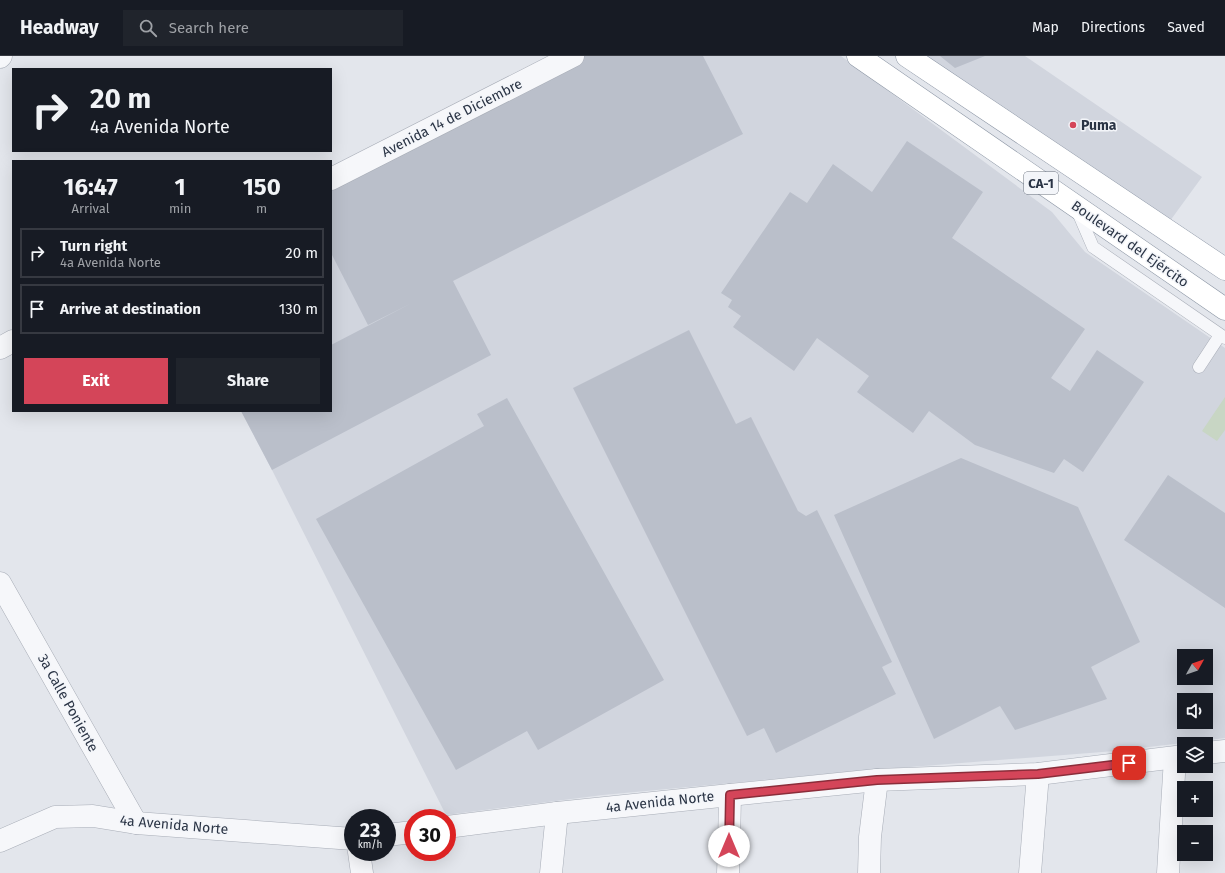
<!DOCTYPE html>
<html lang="en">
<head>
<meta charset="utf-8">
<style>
	body { margin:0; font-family:"Fira Sans",sans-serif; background:#20242c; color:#f1f3f6; height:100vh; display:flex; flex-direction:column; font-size:15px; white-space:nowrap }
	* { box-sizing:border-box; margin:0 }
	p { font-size:13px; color:#9ea1a6 }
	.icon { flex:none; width:22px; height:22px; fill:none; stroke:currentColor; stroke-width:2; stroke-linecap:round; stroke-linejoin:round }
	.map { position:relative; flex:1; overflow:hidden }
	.drawer { position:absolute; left:12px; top:104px; width:320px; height:252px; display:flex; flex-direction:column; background:#171b24; border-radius:0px; box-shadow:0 4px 16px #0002 }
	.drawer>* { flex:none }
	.top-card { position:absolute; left:12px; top:12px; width:320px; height:84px; border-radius:0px; box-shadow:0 4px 16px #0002; background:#171b24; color:#f1f3f6; overflow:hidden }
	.needle { width:26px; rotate:50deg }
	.fabs { position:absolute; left:1177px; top:593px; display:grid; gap:8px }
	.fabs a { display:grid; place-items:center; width:36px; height:36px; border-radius:0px; background:#171b24; box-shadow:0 4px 16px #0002; font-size:20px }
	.speed { position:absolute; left:344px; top:753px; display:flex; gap:8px; font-size:20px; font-weight:700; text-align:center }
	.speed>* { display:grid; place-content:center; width:52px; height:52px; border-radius:50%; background:#171b24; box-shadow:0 4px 16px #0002; line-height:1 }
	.speed small { font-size:10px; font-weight:400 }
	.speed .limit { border:6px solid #d22; background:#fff; color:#111 }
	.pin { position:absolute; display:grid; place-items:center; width:34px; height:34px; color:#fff; margin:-17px; border-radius:8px; box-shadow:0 2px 6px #0006 }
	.me { position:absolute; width:44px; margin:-22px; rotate:0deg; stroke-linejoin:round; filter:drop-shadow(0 0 3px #0008) }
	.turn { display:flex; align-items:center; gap:14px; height:84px; padding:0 12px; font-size:18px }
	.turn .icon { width:52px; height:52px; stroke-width:2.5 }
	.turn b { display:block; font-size:28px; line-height:34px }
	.eta { display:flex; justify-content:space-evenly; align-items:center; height:68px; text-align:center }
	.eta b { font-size:24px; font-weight:700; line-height:28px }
	.action { display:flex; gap:8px; margin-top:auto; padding:8px 12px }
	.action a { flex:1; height:46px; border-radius:0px; background:#d44559; color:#fff; font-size:16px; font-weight:700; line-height:46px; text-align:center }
	.action a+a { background:#20242c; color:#f1f3f6 }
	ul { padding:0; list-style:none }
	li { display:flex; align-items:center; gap:12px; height:50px; margin:0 8px 6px; padding:0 4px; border:2px solid #363941; border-radius:0px }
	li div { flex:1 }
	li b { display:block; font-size:15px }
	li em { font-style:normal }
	header { display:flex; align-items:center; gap:24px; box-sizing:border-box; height:56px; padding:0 20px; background:#171b24; border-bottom:1px solid #363941 }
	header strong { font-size:19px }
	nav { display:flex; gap:22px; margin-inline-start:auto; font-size:14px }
	.search { width:280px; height:36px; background:#20242c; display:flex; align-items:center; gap:10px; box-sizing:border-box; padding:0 14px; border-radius:0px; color:#9ea1a6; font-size:15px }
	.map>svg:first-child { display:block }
</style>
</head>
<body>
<header>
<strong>Headway</strong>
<div class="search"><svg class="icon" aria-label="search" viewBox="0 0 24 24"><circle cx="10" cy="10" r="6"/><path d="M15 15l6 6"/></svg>Search here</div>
<nav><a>Map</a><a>Directions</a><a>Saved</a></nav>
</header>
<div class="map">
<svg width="1225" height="817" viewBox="0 0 1225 817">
	<rect width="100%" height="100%" fill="#e3e6ec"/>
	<path fill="#d1d5de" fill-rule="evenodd" d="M 583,0 L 841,0 L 1052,156 L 1085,196 L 1225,292 L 1225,682 L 1115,695 L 859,715 L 603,739 L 446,759 L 272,414 L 241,355 L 331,355 L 331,128 ZM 1184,600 L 1206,600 L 1206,622 L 1184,622 ZM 1184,644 L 1206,644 L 1206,666 L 1184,666 Z
		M 921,0 L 1025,0 L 1202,121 L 1167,169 Z"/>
	<path fill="#c8d6c4" d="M 1225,341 L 1225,374 L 1217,385 L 1202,375 Z"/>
	<path fill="#babfca" d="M 583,0 L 703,0 L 743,78 L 453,225 L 491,299 L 272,414 L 241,355 L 331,355 L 331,289 L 410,248 L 368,269 L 331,197 L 331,128 Z
		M 940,0 L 985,0 L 955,12 Z
		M 907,85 L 983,136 L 952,182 L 1085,273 L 1051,322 L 1070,335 L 1097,294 L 1144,326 L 1083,416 L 1064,403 L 1054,417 L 975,389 L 929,355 L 913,377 L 857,336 L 869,320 L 817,282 L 794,315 L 733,271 L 741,260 L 728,251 L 732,244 L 721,237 L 790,136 L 807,147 L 833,108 L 872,136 Z
		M 689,274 L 736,368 L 751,361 L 798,455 L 806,460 L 817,454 L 892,606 L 882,611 L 896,638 L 776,697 L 764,672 L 747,680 L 573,332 Z
		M 507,342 L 664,624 L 538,694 L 527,675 L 456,714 L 316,463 L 484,370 L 477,358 Z
		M 961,402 L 1078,451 L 1140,586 L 1091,611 L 1107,643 L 1015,674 L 1000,650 L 934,683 L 834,459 Z
		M 1168,419 L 1225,457 L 1225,552 L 1124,484 Z"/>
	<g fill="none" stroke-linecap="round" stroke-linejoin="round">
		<defs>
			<path id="service" d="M 1077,154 L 1093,191 L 1225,282
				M 1199,311 L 1220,279"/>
			<path id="minor" d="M 331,123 L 573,0
				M 0,292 L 13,285
				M 0,527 L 136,767
				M 359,796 L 362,817
				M 551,817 L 557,757
				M 728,817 L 729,790 L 730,739
				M 869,817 L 870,781 L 877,724
				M 1030,817 L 1038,718
				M 1168,817 L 1175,702"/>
			<path id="tertiary" d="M 0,1 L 1,0
				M 1206,697 L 1225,695
				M 447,771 L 557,757 L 730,739 L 877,724 L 1038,718 L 1184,700
				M 387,779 L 413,776
				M 0,785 L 55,761 L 93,760 L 136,767 L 353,783"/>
			<path id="trunk" d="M 858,0 L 1225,253
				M 907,0 L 1225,213"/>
		</defs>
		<use href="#service" stroke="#a8adb7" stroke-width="13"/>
		<use href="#minor" stroke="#a8adb7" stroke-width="23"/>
		<use href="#tertiary" stroke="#a8adb7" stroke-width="23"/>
		<use href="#trunk" stroke="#8a94a3" stroke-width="23"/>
		<use href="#service" stroke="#f6f7fa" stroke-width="12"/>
		<use href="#minor" stroke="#f6f7fa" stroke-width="22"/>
		<use href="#tertiary" stroke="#f6f7fa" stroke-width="22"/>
		<use href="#trunk" stroke="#fff" stroke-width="22"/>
	</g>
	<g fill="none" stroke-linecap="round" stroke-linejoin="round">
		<defs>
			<path id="route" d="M 729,790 L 730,739 L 877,724 L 1038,718 L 1129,707"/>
		</defs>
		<use href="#route" stroke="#8a2d3a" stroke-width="10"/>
		<use href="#route" stroke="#d44559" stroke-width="7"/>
	</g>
	<circle fill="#d44559" stroke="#f3f5f9" stroke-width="1.5" cx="1073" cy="69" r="4"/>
	<g text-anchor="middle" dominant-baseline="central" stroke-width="3" stroke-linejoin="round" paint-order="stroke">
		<rect fill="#f3f5f9" stroke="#666e7b" stroke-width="1" x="1024" y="116" width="34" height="22" rx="3"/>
		<g font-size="13" font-weight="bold" fill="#2a3445">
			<text x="1041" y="127">CA-1</text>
		</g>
		<g font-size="14" fill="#2a3445" stroke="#f3f5f9">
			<text transform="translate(452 62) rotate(-27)">Avenida 14 de Diciembre</text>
			<text transform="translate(1130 188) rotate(35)">Boulevard del Ejército</text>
			<text transform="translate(68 647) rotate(61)">3a Calle Poniente</text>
			<text transform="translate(660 746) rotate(-6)">4a Avenida Norte</text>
			<text transform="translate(174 769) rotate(5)">4a Avenida Norte</text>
		</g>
		<g font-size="14" font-weight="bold" fill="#2a3445" stroke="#f3f5f9" text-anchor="start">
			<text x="1081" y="69">Puma</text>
		</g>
	</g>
</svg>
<div class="fabs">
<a><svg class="needle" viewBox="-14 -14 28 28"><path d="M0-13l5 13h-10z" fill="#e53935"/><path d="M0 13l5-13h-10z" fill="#9ea1a6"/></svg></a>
<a><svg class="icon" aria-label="sound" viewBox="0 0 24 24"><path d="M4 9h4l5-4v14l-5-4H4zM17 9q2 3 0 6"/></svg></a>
<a><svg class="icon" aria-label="layers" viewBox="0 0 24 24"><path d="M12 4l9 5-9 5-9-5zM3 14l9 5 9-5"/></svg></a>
<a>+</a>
<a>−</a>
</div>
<div class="speed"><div>23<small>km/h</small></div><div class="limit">30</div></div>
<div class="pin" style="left:1129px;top:707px;background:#d93025"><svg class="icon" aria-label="arrive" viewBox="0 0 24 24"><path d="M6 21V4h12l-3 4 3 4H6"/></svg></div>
<svg class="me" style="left:729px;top:790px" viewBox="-20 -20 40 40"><circle r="19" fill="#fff"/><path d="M0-13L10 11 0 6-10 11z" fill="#d44559"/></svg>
<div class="top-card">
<div class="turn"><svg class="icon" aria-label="right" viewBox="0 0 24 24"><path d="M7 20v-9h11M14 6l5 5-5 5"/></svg><div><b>20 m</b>4a Avenida Norte</div></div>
</div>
<section class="drawer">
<div class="eta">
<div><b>16:47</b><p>Arrival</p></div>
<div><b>1</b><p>min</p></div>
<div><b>150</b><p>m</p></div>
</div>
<ul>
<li><svg class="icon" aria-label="right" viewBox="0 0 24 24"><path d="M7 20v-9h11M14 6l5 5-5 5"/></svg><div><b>Turn right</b><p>4a Avenida Norte</p></div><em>20 m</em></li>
<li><svg class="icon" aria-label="arrive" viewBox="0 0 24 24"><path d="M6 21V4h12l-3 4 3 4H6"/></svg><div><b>Arrive at destination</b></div><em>130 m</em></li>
</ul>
<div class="action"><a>Exit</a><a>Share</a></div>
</section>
</div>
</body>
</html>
